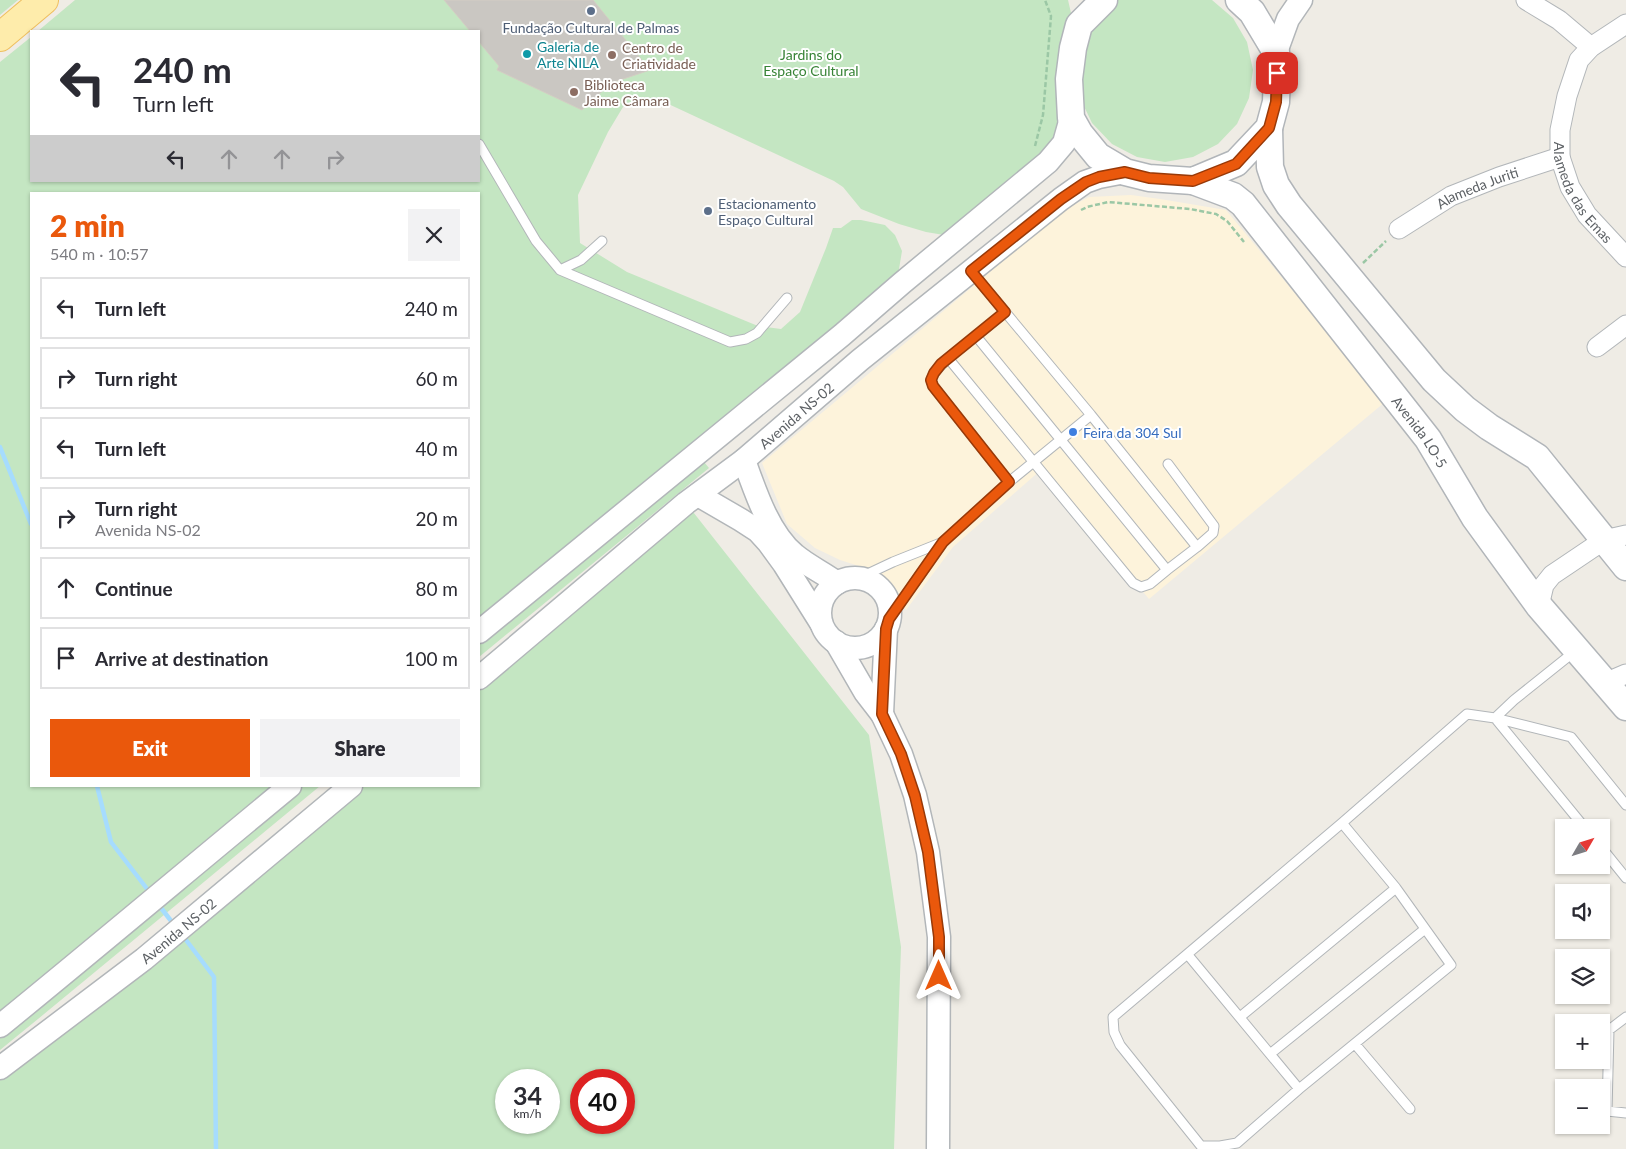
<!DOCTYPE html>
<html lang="en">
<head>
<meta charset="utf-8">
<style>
	body { margin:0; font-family:Lato,sans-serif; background:#f2f2f3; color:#2b2b33; height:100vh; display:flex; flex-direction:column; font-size:19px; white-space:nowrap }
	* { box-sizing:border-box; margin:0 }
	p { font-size:16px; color:#7c7c81 }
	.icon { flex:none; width:28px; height:28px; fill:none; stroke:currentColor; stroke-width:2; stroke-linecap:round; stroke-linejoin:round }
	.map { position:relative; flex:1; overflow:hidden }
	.drawer { position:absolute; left:30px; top:192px; width:450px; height:595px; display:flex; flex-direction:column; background:#fff; border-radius:0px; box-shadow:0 1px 4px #0004 }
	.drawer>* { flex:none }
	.guide { position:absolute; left:30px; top:30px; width:450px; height:152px; border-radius:0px; box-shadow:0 1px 4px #0004; background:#fff; color:#2b2b33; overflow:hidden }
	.needle { width:32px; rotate:51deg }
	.tools { position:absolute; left:1555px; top:819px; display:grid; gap:10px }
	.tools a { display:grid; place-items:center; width:55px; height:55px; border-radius:0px; background:#fff; box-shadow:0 1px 4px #0004; font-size:25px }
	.speed { position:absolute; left:495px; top:1069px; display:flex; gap:10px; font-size:25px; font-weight:700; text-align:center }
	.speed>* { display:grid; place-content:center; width:65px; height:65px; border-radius:50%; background:#fff; box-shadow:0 1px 4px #0004; line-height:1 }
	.speed small { font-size:12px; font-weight:400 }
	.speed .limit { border:8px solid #d22; background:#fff; color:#111 }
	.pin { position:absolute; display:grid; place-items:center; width:42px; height:42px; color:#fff; margin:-21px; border-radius:10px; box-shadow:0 2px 8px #0006 }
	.me { position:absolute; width:55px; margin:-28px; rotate:0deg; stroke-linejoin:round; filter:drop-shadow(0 0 4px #0008) }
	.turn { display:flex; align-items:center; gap:18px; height:105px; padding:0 20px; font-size:22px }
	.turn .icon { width:65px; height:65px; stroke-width:2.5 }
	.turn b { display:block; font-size:35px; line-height:42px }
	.lanes { display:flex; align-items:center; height:48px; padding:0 20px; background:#0003; justify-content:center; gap:25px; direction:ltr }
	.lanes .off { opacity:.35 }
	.round { display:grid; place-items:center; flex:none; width:52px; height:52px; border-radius:0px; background:#f2f2f3 }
	.overview { display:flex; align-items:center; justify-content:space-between; height:85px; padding:0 20px }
	h1 { font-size:30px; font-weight:800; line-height:38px; color:#ea580c }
	.cta { display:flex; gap:10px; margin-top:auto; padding:10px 20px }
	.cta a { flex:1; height:58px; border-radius:0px; background:#ea580c; color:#fff; font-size:20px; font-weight:800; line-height:58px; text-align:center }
	.cta a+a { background:#f2f2f3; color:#2b2b33 }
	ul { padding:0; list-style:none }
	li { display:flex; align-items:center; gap:15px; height:62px; margin:0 10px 8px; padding:0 10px; border:2px solid #e1e1e2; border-radius:0px }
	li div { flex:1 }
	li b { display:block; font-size:19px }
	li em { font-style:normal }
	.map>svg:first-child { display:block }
</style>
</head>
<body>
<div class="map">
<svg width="1626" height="1149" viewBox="0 0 1626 1149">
	<rect width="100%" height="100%" fill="#efece5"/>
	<path fill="#fdf3db" d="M 1131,195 L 1160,199 L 1226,210 L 1385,402 L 1149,599 L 1042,469 L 953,547 L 906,610 L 886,581 L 859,566 L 840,560 L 815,548 L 787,524 L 762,463 L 1064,210 L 1089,197 Z"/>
	<path fill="#c4e6c2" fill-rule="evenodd" d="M 0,0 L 18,0 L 0,15 Z
		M 75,0 L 1068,0 L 1074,26 L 1060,140 L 944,235 L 926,232 L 899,224 L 861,209 L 843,187 L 834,181 L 662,101 L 635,100 L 623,107 L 608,132 L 578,195 L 580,243 L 627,272 L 758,326 L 781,329 L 800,312 L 826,248 L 833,228 L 841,228 L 852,220 L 861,220 L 885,225 L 895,235 L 902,251 L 897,281 L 694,450 L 709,468 L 479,657 L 479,194 L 31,194 L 31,786 L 320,786 C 213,874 107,963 0,1050 L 0,62 L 31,37 L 31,181 L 479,181 L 479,31 L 38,31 Z
		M 1117,0 L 1212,0 L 1233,18 L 1247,42 L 1253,70 L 1249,98 L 1237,124 L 1218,144 L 1193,157 L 1165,162 L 1137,157 L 1112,144 L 1092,123 L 1080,98 L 1084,39 L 1100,13 Z
		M 686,503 L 869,735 L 901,947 L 894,1149 L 0,1149 L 0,1068 L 351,786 L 479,786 L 479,678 ZM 506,1080 L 549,1080 L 549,1122 L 506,1122 ZM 581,1080 L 624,1080 L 624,1122 L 581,1122 Z"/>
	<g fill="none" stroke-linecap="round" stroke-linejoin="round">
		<path stroke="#a6dcfe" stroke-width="4.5" d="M 0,447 L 31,524
			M 97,786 L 111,842 L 151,894
			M 158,904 L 175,926
			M 183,936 L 214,977 L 216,1149"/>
	</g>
	<path fill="#cac7c2" stroke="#d3cdc3" d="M 444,0 L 593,0 L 650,70 L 611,83 L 582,110 L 497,70 L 499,66 L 479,42 L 479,31 L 470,31 Z"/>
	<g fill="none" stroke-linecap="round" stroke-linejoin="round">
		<defs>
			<path id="service" d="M 479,144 L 536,241 L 560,270 L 730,342 L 746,339 L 757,333 L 787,298
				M 560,270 L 581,260 L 602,241
				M 976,336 L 1005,312
				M 948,358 L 934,373 L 931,380 L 933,386 L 1009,482
				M 1091,415 L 1197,547 L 1167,570 L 976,336 L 948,358 L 1133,583 L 1141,587 L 1150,584 L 1167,570
				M 1168,464 L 1214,526 L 1213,533 L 1197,547
				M 859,578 L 893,562 L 943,542
				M 889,619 L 943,542 L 1009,482 L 1091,415 L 971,271
				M 1495,718 L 1585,828
				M 1495,718 L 1514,700 L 1574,652
				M 1342,823 L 1396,888 L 1451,965 L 1299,1089 L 1237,1143 L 1220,1146 L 1201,1146 L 1120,1045 L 1114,1032 L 1113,1017 L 1342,823 L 1467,714 L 1495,718 L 1571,737 L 1626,805
				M 1601,847 L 1626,878
				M 1188,955 L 1299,1089
				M 1240,1017 L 1396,888
				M 1626,1017 L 1609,1030 L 1607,1111 L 1626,1113
				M 1355,1044 L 1410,1109
				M 1270,1054 L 1425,929"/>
			<g id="minor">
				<path d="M 1526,0 L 1559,20 L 1591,47"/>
				<path id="s1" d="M 1626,24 L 1591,47 L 1579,60 L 1567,96 L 1560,130 L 1560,157 L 1570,187 L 1587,215 L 1626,257"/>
				<path id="s2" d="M 1399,229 L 1451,196 L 1499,177 L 1560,157"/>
				<path d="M 1597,347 L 1626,325"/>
				<path d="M 1539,606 L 1544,585 L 1552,575 L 1604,540 L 1626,535"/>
				<path d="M 1605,683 L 1626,674"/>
			</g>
			<g id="tertiary">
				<path d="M 1276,52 L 1288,19 L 1301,0"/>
				<path d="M 744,460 C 755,491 769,534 795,555 C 808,566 824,573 837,583"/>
				<path d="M 698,495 L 741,520 L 758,531 L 768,542 L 784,564 L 821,623"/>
				<circle cx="855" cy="613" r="35"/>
				<path d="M 479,632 L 842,335 L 902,283 L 1048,162 L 1064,143 L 1071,118"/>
				<path d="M 836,642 L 865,692 L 882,714 L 901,754 L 915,795 L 928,852 L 939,937 L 938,1149"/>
				<path id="s3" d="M 479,678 L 686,503 L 744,460 L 860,360 L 1061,199 L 1085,182 L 1099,177 L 1125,172"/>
				<path d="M 882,714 L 886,629"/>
				<path d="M 0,1026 C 97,947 193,866 290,786"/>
				<path id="s4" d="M 0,1068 L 144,959 L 351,786"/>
			</g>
			<g id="secondary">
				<path d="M 1104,0 L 1079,25 L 1073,48 L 1069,79 L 1071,118 L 1080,134 L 1098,156 L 1125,172 L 1149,178 L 1193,181 L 1236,163 L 1269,128 L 1276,102 L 1277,73 L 1276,52 L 1252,12 L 1239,0"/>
				<path d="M 1269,128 L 1270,167 L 1276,185 L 1289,205 L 1434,380 L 1465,409 L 1489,427 L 1537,457 L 1626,567"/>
				<path id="s5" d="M 1193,181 L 1233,196 L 1243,204 L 1428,439 L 1475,518 L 1539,606 L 1626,707"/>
			</g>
			<path id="primary" d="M 0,37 L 44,0"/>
		</defs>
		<use href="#service" stroke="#b2b6b9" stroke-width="11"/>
		<use href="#minor" stroke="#b2b6b9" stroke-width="21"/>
		<use href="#tertiary" stroke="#b2b6b9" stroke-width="25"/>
		<use href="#secondary" stroke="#b1b5b9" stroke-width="29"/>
		<use href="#primary" stroke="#efbe5d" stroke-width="30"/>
		<path stroke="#9bc7a5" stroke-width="2.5" stroke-dasharray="5 2.5" stroke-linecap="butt" d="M 1035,146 L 1043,115 L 1051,16 L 1045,0
			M 1081,210 L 1087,207 L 1108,202 L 1190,209 L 1216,214 L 1227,221 L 1244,242
			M 1363,263 L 1386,241"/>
		<use href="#service" stroke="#fff" stroke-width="9"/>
		<use href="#minor" stroke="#fff" stroke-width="19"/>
		<use href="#tertiary" stroke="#fff" stroke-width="22"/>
		<use href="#secondary" stroke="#fff" stroke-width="26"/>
		<use href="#primary" stroke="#feecab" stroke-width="28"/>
	</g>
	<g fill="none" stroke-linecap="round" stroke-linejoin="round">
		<defs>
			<path id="route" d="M 939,976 L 939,937 L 928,852 L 915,796 L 901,754 L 882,714 L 886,629 L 889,619 L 943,542 L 1009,482 L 933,386 L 931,380 L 934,373 L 941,364 L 1005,312 L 971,271 L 1061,199 L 1086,182 L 1099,177 L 1125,172 L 1149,178 L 1193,181 L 1236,164 L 1269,128 L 1276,102 L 1277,73"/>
		</defs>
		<use href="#route" stroke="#983908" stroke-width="12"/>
		<use href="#route" stroke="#ea580c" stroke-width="9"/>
	</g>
	<g fill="#5c6f8a" stroke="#fff" stroke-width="2">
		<circle cx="591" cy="11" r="5"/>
		<circle cx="708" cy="211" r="5"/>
	</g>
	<circle fill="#0f9aa8" stroke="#fff" stroke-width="2" cx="527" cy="54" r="5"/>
	<g fill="#8d6e63" stroke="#fff" stroke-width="2">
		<circle cx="612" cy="55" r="5"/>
		<circle cx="574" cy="92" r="5"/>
	</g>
	<circle fill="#3f7fe0" stroke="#fff" stroke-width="2" cx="1073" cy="432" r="5"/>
	<g text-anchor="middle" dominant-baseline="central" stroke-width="4" stroke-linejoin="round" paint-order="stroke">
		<g font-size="14" fill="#4e5e75" stroke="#fff">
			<text x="591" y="27">Fundação Cultural de Palmas</text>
			<text x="718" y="203" text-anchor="start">Estacionamento<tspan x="718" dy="16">Espaço Cultural</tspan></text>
		</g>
		<g font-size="14" fill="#0d838f" stroke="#fff" text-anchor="start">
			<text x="537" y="46">Galeria de<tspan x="537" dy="16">Arte NILA</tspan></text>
		</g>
		<g font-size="14" fill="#785e54" stroke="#fff" text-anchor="start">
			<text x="622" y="47">Centro de<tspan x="622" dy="16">Criatividade</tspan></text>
			<text x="584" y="84">Biblioteca<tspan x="584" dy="16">Jaime Câmara</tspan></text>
		</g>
		<g font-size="14" fill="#378336" stroke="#fff">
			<text x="811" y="54">Jardins do<tspan x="811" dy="16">Espaço Cultural</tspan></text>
		</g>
		<g font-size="14" fill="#5d6165" stroke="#fff">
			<text stroke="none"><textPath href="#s2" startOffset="89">Alameda Juriti</textPath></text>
			<text stroke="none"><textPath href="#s1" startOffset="201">Alameda das Emas</textPath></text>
			<text stroke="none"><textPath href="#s3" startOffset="412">Avenida NS-02</textPath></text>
			<text stroke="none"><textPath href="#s5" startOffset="344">Avenida LO-5</textPath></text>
			<text stroke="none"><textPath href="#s4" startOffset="225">Avenida NS-02</textPath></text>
		</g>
		<g font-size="14" fill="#366cbe" stroke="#fff" text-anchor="start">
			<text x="1083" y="432">Feira da 304 Sul</text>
		</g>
	</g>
</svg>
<div class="tools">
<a><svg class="needle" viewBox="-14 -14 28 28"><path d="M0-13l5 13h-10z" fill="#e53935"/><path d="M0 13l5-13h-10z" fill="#7c7c81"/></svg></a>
<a><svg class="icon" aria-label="sound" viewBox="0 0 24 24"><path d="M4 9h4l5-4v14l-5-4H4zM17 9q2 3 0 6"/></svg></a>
<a><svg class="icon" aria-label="layers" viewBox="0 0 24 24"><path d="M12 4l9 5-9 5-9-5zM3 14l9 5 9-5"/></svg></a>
<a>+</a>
<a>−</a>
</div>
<div class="speed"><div>34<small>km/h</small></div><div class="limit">40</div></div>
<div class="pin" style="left:1277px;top:73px;background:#d93025"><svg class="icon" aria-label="arrive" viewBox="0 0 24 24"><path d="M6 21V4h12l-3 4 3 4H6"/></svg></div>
<svg class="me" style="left:939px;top:976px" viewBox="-20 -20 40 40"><path d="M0-17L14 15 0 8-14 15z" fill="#ea580c" stroke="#fff" stroke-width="4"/></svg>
<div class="guide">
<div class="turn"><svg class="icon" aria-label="left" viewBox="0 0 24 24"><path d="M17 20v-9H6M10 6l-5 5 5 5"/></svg><div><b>240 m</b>Turn left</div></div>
<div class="lanes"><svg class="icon" aria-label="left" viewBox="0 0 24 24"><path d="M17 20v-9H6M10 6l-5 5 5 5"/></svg><svg class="icon off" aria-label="ahead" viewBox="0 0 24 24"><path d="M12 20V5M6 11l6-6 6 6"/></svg><svg class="icon off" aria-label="ahead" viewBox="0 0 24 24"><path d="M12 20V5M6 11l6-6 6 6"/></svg><svg class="icon off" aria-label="right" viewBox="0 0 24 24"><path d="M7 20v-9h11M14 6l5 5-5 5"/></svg></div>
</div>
<section class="drawer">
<div class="overview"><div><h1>2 min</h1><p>540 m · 10:57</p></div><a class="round"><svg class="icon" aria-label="close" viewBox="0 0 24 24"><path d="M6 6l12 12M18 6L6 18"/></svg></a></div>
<ul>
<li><svg class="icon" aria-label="left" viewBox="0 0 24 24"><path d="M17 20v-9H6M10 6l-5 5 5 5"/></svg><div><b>Turn left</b></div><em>240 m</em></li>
<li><svg class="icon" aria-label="right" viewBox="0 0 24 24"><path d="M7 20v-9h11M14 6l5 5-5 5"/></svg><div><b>Turn right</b></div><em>60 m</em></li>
<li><svg class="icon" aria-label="left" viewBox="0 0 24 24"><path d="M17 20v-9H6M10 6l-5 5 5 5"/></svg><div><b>Turn left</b></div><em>40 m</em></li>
<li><svg class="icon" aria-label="right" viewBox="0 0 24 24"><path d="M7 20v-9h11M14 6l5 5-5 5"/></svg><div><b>Turn right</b><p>Avenida NS-02</p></div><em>20 m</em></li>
<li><svg class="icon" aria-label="ahead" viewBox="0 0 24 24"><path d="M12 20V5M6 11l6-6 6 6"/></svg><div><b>Continue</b></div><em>80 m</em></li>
<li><svg class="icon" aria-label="arrive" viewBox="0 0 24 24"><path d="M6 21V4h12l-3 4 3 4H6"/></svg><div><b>Arrive at destination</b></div><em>100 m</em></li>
</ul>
<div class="cta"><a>Exit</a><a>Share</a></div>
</section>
</div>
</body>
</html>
